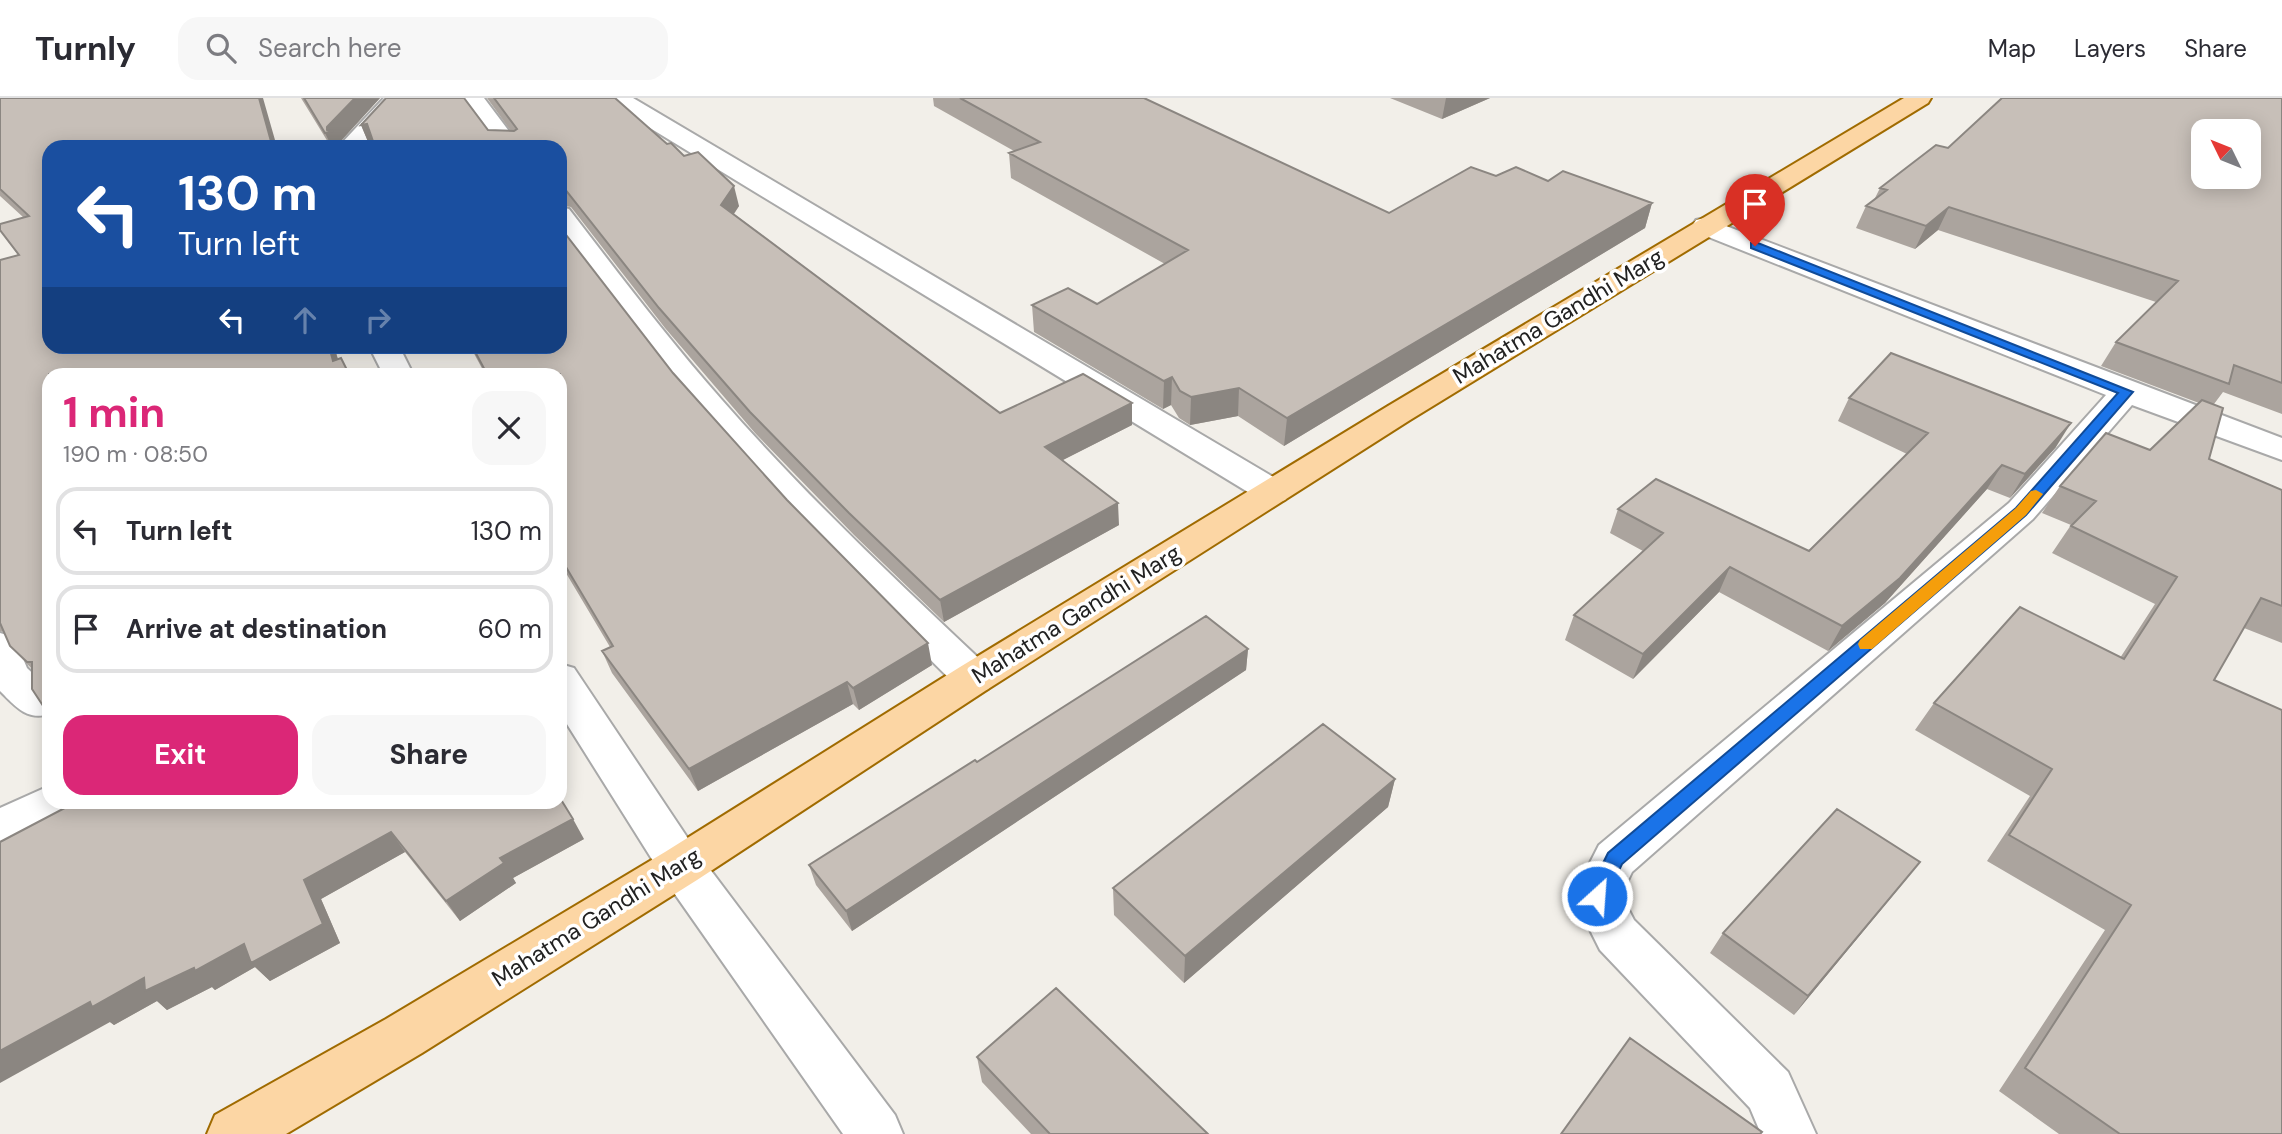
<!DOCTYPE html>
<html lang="en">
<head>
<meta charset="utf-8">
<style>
	body { margin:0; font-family:"DM Sans",sans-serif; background:#f7f7f7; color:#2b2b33; height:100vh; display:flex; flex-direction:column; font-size:26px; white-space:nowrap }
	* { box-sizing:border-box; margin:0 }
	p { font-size:23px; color:#7c7c81 }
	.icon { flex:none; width:38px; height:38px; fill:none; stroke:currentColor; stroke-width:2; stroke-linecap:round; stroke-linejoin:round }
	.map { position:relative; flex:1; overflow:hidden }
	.sheet { position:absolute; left:42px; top:270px; width:525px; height:441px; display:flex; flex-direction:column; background:#fff; border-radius:21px; box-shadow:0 4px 18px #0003 }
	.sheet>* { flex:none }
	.top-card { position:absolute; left:42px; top:42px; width:525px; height:214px; border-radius:21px; box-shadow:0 4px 18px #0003; background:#1a4fa0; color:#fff; overflow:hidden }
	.needle { width:46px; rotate:313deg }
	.buttons { position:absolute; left:2191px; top:21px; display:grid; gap:14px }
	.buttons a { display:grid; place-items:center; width:70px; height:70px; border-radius:14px; background:#fff; box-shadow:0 4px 18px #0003; font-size:35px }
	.pin { position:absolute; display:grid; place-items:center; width:60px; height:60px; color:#fff; margin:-72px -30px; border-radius:50% 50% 50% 0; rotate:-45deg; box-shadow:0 0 7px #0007 }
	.pin .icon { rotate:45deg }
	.me { position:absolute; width:77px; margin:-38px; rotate:26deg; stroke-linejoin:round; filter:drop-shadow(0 0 5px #0008) }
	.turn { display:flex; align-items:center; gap:24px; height:147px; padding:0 21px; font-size:32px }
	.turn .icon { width:91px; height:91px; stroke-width:2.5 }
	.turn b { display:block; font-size:49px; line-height:60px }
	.lanes { display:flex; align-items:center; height:66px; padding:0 21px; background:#0003; justify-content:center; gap:35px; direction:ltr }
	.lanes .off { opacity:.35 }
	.round { display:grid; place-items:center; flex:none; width:74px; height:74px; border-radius:21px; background:#f7f7f7 }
	.head { display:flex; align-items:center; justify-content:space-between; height:119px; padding:0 21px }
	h1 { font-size:42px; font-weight:700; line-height:52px; color:#db2777 }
	.button { display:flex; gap:14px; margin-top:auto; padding:14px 21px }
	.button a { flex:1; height:80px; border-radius:21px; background:#db2777; color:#fff; font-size:28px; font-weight:700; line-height:80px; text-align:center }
	.button a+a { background:#f7f7f7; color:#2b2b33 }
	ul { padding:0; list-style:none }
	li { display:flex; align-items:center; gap:21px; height:88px; margin:0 14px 10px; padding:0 7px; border:4px solid #e1e1e2; border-radius:21px }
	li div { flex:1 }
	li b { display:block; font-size:26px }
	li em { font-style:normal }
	header { display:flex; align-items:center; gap:42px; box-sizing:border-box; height:98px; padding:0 35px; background:#fff; border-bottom:2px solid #e1e1e2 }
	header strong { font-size:33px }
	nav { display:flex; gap:38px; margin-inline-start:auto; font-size:24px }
	.search { width:490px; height:63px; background:#f7f7f7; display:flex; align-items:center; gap:18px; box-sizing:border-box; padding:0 24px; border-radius:21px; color:#7c7c81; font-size:26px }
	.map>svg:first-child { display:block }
</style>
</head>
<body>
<header>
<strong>Turnly</strong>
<div class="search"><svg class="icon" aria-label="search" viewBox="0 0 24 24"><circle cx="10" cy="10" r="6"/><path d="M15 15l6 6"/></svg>Search here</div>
<nav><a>Map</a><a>Layers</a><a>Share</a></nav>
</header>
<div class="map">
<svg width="2282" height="1036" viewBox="0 0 2282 1036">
	<rect width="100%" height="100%" fill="#f2efe9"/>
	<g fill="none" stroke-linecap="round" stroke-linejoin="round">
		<defs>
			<path id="minor" d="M 384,0 L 412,0 L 396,12 L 363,49 L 338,49 Z
				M 461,0 L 484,0 L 521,49 L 497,49 Z
				M 606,0 L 633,0 L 1285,386 L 1290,394 L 1285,402 L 1273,405 L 1261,402 L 609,5 Z
				M 560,109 L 569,111 C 619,176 668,241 722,302 C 805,397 897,483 988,569 L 994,580 L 988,591 L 974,595 L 960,591 C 870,502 781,412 700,316 C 651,258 605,196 560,135 Z
				M 1705,120 L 2282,340 L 2282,362 L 2132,307 L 2033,421 L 1632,774 L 1621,797 L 1634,822 L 1788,974 L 1816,1036 L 1761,1036 L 1750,1010 L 1600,852 L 1573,798 L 1599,747 L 2009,405 L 2106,297 L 1696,134 L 1692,128 L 1696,122 Z
				M 369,248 L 399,248 L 413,276 L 383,276 Z
				M 0,535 L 14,539 L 27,570 L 45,587 L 49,586 L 49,616 C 27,623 15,608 0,593 Z
				M 560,566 L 574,570 L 697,754 L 895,1017 L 903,1036 L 843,1036 L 665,782 L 560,615 Z
				M 49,688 L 49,704 L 77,704 L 71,717 L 30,737 L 16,750 L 0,756 L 0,710 Z"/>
			<path id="major" d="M 1904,0 L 1931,0 L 1928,5 L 1410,322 L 988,591 L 697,782 L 422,955 L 286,1036 L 207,1036 L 215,1017 L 386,921 L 665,754 L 960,569 L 1388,308 Z"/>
		</defs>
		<use href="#minor" stroke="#a9a9a9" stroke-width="4"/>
		<use href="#major" stroke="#a06b00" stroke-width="4"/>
		<use href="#minor" fill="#fff" fill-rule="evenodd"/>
		<use href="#major" fill="#fcd6a4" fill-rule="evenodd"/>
	</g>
	<path fill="#aba49e" d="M 0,0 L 49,49 L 49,248 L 334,248 L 338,261 L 32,571 L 10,548 L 4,534 L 0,533 L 0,162 L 18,157 L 0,132 L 23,119 L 0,98 Z
		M 301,0 L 380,0 L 339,45 L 341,49 L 331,49 Z
		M 487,0 L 615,0 L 739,108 L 734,116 L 1000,315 L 1132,305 L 1132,327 L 1063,362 L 1119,427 L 944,524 L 854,437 L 755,335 L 665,230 L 571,109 L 560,107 L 560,49 L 374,45 L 369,46 L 361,27 L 511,33 Z
		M 933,0 L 1144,0 L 1389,115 L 1496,78 L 1548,83 L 1652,105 L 1645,130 L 1284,348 L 1238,318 L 1190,327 L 1179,320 L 1171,307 L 1163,311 L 1034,234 L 1032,207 L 1097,206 L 1165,166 L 1011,80 L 1009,55 L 1014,53 L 934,8 Z
		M 1390,0 L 1490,0 L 1442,21 Z
		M 2282,0 L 2282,316 L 2223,294 L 2214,306 L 2209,361 L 2282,392 L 2282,545 L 2244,530 L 2214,582 L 2282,1036 L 2059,1036 L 1999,993 L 2105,832 L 1987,763 L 2030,698 L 1915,632 L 1934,605 L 2120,560 L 2155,506 L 2052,455 L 2071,427 L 2042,415 L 2060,388 L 2150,352 L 2199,305 L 2101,268 L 2116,244 L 2156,204 L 1938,132 L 1915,151 L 1856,130 L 1866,108 L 1874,102 L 1880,90 L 1948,50 Z
		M 470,248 L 560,248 L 673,275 L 932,567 L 859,612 L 853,606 L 698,693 L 612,575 L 602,553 L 610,549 L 560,465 L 560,276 L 485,276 Z
		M 1849,300 L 2056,349 L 2010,400 L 1987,391 L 1885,505 L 1828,553 L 1719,494 L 1633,581 L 1565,542 L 1574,517 L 1643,453 L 1610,435 L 1618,411 L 1809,453 L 1907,356 L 1838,323 Z
		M 1248,551 L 1246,572 L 852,833 L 816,787 L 809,767 L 977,664 Z
		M 1395,681 L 1388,709 L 1184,885 L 1114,817 L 1113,790 Z
		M 76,704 L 584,741 L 513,780 L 516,785 L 460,823 L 405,754 L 321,801 L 340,845 L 270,883 L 255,869 L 215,892 L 212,889 L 167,912 L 157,903 L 114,927 L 110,924 Z
		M 1920,764 L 1794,917 L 1710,855 L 1723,835 Z
		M 977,959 L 1208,1036 L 1031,1036 L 982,984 Z"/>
	<path fill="#8b8681" d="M 259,0 L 263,0 L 277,49 L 260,49 Z
		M 355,0 L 380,0 L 339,45 L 341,49 L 332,49 L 325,35 L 327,29 Z
		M 1446,0 L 1490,0 L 1442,21 Z
		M 367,26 L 375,45 L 369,46 L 361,27 Z
		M 734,88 L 739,108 L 726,127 L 721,107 Z
		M 1652,105 L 1645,130 L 1284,348 L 1287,320 Z
		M 1949,109 L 1938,132 L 1915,151 L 1926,128 Z
		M 329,248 L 334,248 L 342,276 L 333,263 Z
		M 1172,279 L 1171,307 L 1163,311 L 1164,283 Z
		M 1239,290 L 1238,318 L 1190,327 L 1191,299 Z
		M 1132,305 L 1132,327 L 1047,370 L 1045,349 Z
		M 2071,325 L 2056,349 L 2010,400 L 2025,376 Z
		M 2002,367 L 1987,391 L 1885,505 L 1828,553 L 1842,528 Z
		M 1118,405 L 1119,427 L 944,524 L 940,502 Z
		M 1730,469 L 1719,494 L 1633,581 L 1643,556 Z
		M 928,545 L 932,567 L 859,612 L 853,590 Z
		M 1248,551 L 1246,572 L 852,833 L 846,813 Z
		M 847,584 L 853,606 L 698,693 L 689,671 Z
		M 1395,681 L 1388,709 L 1184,885 L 1185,858 Z
		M 573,721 L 584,741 L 513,780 L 516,785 L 460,823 L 446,803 L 500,760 Z
		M 391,734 L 405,754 L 321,801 L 340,845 L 270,883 L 255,869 L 215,892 L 212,889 L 167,912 L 157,903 L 114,927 L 110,924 L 0,985 L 0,953 Z
		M 1920,764 L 1904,784 L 1794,917 L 1808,898 Z"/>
	<path fill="#c7bfb8" stroke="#8b8681" stroke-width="2" fill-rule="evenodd" d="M 0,0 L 259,0 L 272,47 L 260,49 L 49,49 L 49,248 L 329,248 L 333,263 L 341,260 L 349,276 L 49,276 L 49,617 L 32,591 L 32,564 L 27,564 L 10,548 L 0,525 L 0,162 L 19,157 L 0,132 L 0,126 L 29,118 L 0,91 Z
		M 304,0 L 355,0 L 327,29 L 327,32 L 333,33 L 325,35 Z
		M 386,0 L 464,0 L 488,32 L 514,33 L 517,31 L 494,0 L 615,0 L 667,46 L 671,45 L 684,58 L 698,54 L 734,88 L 721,107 L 1000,315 L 1083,276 L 1132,305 L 1045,349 L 1118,405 L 940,502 L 849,415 L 750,314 L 659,210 L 564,90 L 560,89 L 560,49 L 375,49 L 367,26 L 361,27 Z
		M 960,0 L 1144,0 L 1389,115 L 1471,69 L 1496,78 L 1516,69 L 1548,83 L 1563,73 L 1652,105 L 1287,320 L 1239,290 L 1191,299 L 1180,293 L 1172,279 L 1164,283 L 1032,207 L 1068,190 L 1097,206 L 1188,152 L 1009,55 L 1040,44 Z
		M 2002,0 L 2282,0 L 2282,285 L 2234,267 L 2229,286 L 2116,244 L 2178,183 L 1949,109 L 1926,128 L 1866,108 L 1887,92 L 1880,90 L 1936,47 L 1948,50 ZM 2203,33 L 2249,33 L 2249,79 L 2203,79 Z
		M 560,129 L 673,275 L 787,402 L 928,545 L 853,590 L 847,584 L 689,671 L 602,553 L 613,548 L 560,459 L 560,276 L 487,276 L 472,248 L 560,248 Z
		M 1891,255 L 2071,325 L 2025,376 L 2002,367 L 1900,480 L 1842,528 L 1730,469 L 1643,556 L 1574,517 L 1663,435 L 1618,411 L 1656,381 L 1809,453 L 1928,335 L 1849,300 Z
		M 2202,302 L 2223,310 L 2209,361 L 2282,392 L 2282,508 L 2261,500 L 2214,582 L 2282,612 L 2282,1036 L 2120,1036 L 2025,970 L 2131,807 L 2009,737 L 2052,671 L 1934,605 L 2020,509 L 2124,561 L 2177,479 L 2071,428 L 2096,403 L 2060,388 L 2106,335 L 2150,352 Z
		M 1206,518 L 1248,551 L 846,813 L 809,767 L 975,662 L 977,664 Z
		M 1323,626 L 1395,681 L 1185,858 L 1113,790 Z
		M 560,700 L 573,721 L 500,760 L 504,765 L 446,803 L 391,734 L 304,782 L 323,826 L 251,865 L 244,846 L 195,873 L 194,870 L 145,893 L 144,880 L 92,909 L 90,904 L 0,953 L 0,744 L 76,704 L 560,704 Z
		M 1837,711 L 1920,764 L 1808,898 L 1723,835 Z
		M 1056,890 L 1208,1036 L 1050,1036 L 977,959 Z
		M 1630,940 L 1762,1034 L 1760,1036 L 1561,1036 Z"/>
	<path fill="#1a73e8" stroke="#114b97" stroke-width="2" d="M 1751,145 L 1758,145 L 2133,294 L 2026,417 L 1622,766 L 1604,804 L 1597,807 L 1590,804 L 1587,798 L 1608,755 L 2016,410 L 2118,295 L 1751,150 Z"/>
	<path fill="#f59e0b" d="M 2036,392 L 2043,396 L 2026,417 L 1872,551 L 1860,551 L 1858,546 L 1860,542 L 2016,410 L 2031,393 Z"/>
	<g text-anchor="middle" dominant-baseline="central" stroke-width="7" stroke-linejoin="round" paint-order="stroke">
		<g font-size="23" fill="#222" stroke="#fff">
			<text transform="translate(1558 218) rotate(-31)">Mahatma Gandhi Marg</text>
			<text transform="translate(1076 516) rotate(-32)">Mahatma Gandhi Marg</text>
			<text transform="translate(596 819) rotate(-32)">Mahatma Gandhi Marg</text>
		</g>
	</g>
</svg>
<div class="buttons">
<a><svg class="needle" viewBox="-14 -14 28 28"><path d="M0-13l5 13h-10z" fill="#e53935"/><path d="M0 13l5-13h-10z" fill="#7c7c81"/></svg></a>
</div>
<div class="pin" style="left:1755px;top:148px;background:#d93025"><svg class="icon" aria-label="arrive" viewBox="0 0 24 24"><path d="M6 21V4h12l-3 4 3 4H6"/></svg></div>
<svg class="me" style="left:1597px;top:798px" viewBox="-20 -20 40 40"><circle r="17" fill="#1a73e8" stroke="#fff" stroke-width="3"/><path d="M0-11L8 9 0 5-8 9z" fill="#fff"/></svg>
<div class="top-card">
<div class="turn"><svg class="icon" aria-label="left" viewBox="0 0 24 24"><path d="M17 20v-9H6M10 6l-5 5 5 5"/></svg><div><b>130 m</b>Turn left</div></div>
<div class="lanes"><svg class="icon" aria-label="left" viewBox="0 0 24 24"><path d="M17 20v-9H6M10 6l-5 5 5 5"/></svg><svg class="icon off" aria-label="ahead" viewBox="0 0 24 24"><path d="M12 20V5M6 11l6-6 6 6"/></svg><svg class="icon off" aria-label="right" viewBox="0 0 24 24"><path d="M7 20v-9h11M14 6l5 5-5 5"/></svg></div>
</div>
<section class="sheet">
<div class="head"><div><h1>1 min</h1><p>190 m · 08:50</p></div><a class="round"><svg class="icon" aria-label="close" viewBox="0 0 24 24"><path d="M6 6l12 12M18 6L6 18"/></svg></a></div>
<ul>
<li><svg class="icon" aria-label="left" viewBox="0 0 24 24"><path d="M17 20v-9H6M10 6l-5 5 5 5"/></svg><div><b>Turn left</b></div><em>130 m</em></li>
<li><svg class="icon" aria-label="arrive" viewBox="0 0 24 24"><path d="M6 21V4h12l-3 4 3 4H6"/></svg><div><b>Arrive at destination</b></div><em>60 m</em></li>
</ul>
<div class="button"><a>Exit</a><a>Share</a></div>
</section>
</div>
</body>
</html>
